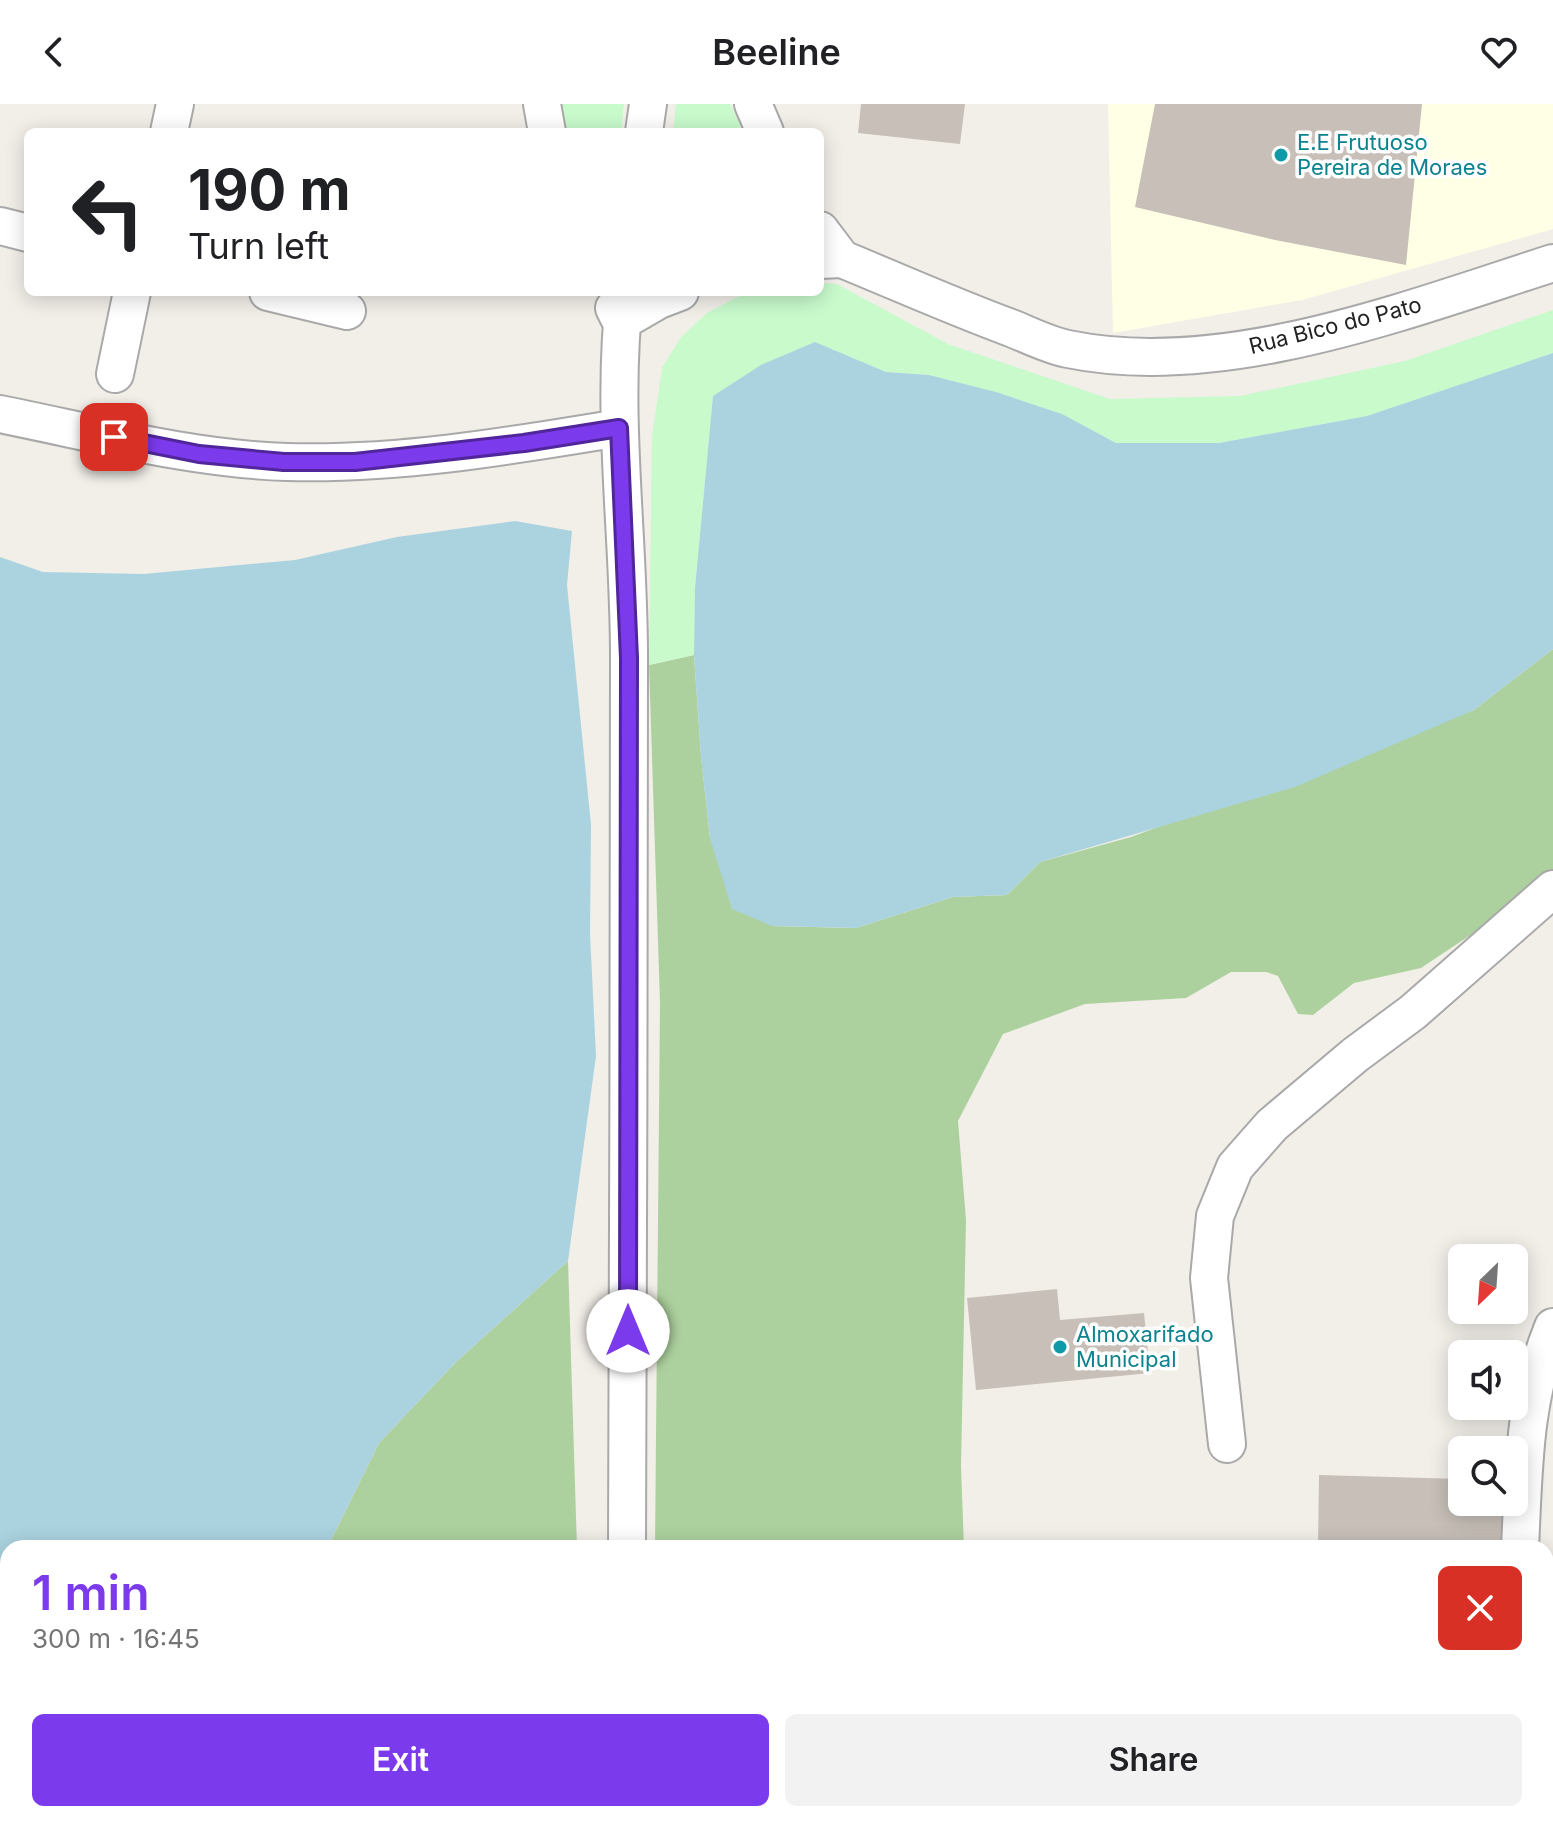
<!DOCTYPE html>
<html lang="en">
<head>
<meta charset="utf-8">
<style>
	body { margin:0; font-family:Inter,sans-serif; background:#f2f2f2; color:#202124; height:100vh; display:flex; flex-direction:column; font-size:30px; white-space:nowrap }
	* { box-sizing:border-box; margin:0 }
	p { font-size:26px; color:#757577 }
	.icon { flex:none; width:44px; height:44px; fill:none; stroke:currentColor; stroke-width:2; stroke-linecap:round; stroke-linejoin:round }
	.map { position:relative; flex:1; overflow:hidden }
	.sheet { position:absolute; left:0px; top:1436px; width:1554px; height:282px; display:flex; flex-direction:column; background:#fff; border-radius:24px 24px 0 0; box-shadow:0 4px 20px #0003 }
	.sheet>* { flex:none }
	.guide { position:absolute; left:24px; top:24px; width:800px; height:168px; border-radius:12px; box-shadow:0 4px 20px #0003; background:#fff; color:#202124; overflow:hidden }
	.needle { width:52px; rotate:205deg }
	.controls { position:absolute; left:1448px; top:1140px; display:grid; gap:16px }
	.controls a { display:grid; place-items:center; width:80px; height:80px; border-radius:12px; background:#fff; box-shadow:0 4px 20px #0003; font-size:40px }
	.pin { position:absolute; display:grid; place-items:center; width:68px; height:68px; color:#fff; margin:-34px; border-radius:16px; box-shadow:0 4px 12px #0006 }
	.me { position:absolute; width:88px; margin:-44px; rotate:0deg; stroke-linejoin:round; filter:drop-shadow(0 0 6px #0008) }
	.turn { display:flex; align-items:center; gap:28px; height:168px; padding:0 32px; font-size:36px }
	.turn .icon { width:104px; height:104px; stroke-width:2.5 }
	.turn b { display:block; font-size:56px; line-height:68px }
	.round { display:grid; place-items:center; flex:none; width:84px; height:84px; border-radius:12px; background:#f2f2f2 }
	.headline { display:flex; align-items:center; justify-content:space-between; height:136px; padding:0 32px }
	h1 { font-size:48px; font-weight:600; line-height:60px; color:#7c3aed }
	.action { display:flex; gap:16px; margin-top:auto; padding:16px 32px }
	.action a { flex:1; height:92px; border-radius:12px; background:#7c3aed; color:#fff; font-size:32px; font-weight:600; line-height:92px; text-align:center }
	.action a+a { background:#f2f2f2; color:#202124 }
	header { display:flex; justify-content:space-between; align-items:center; height:104px; padding:0 32px; background:#fff; font-size:36px; font-weight:600 }
	.map>svg:first-child { display:block }
</style>
</head>
<body>
<header><svg class="icon" aria-label="back" viewBox="0 0 24 24"><path d="M15 5l-7 7 7 7"/></svg>Beeline<svg class="icon" aria-label="heart" viewBox="0 0 24 24"><path d="M12 20l-8-8c-3-5 5-10 8-4 3-6 11-1 8 4z"/></svg></header>
<div class="map">
<svg width="1553" height="1717" viewBox="0 0 1553 1717">
	<rect width="100%" height="100%" fill="#f2efe9"/>
	<path fill="#ffffe5" d="M 1108,0 L 1553,0 L 1553,125 L 1302,196 L 1113,229 Z"/>
	<path fill="#add19e" d="M 1553,545 L 1553,765 L 1520,798 L 1421,864 L 1354,879 L 1313,911 L 1298,910 L 1278,872 L 1266,868 L 1231,868 L 1186,894 L 1085,900 L 1003,930 L 958,1017 L 966,1116 L 961,1362 L 964,1444 L 655,1444 L 660,899 L 649,561 L 694,551 L 701,652 L 710,734 L 772,822 L 856,824 L 953,793 L 1007,791 L 1040,758 L 1131,733 L 1474,606 Z
		M 568,1157 L 577,1444 L 327,1444 L 379,1339 L 455,1259 Z
		M 276,1710 L 580,1710 L 580,1717 L 276,1717 Z
		M 653,1710 L 974,1710 L 974,1717 L 653,1717 Z"/>
	<path fill="#c8facc" d="M 561,0 L 624,0 L 621,28 L 566,28 Z
		M 676,0 L 730,0 L 740,21 L 739,28 L 673,28 Z
		M 820,179 L 837,180 L 948,240 L 1110,295 L 1240,292 L 1405,257 L 1553,206 L 1553,249 L 1367,312 L 1219,339 L 1116,339 L 1062,310 L 996,288 L 929,271 L 886,268 L 815,238 L 713,292 L 695,484 L 694,551 L 649,561 L 652,332 L 662,264 L 681,233 L 707,209 L 735,194 L 754,188 L 820,188 Z"/>
	<path fill="#aad3df" d="M 815,238 L 886,268 L 929,271 L 996,288 L 1062,310 L 1116,339 L 1219,339 L 1367,312 L 1553,249 L 1553,545 L 1474,606 L 1295,683 L 1040,758 L 1007,791 L 953,793 L 856,824 L 772,822 L 732,805 L 710,734 L 701,653 L 694,551 L 695,484 L 713,292 L 761,261 Z
		M 515,417 L 572,427 L 567,481 L 591,721 L 590,830 L 596,952 L 568,1157 L 455,1259 L 379,1339 L 327,1444 L 8,1444 L 8,1710 L 276,1710 L 276,1717 L 0,1717 L 0,453 L 43,468 L 144,470 L 295,456 L 397,433 Z"/>
	<path fill="#c7bfb8" d="M 861,0 L 965,0 L 960,40 L 858,29 Z
		M 1155,0 L 1422,0 L 1406,161 L 1275,136 L 1135,103 Z
		M 1057,1185 L 1060,1216 L 1144,1209 L 1150,1269 L 976,1286 L 967,1194 Z
		M 1319,1371 L 1462,1375 L 1462,1398 L 1506,1398 L 1506,1444 L 1318,1444 Z
		M 1317,1710 L 1510,1710 L 1510,1717 L 1317,1717 Z"/>
	<g fill="none" stroke-linecap="round" stroke-linejoin="round">
		<defs>
			<path id="minor" d="M 542,0 L 547,28
				M 753,0 L 765,28
				M 169,28 L 175,0
				M 644,28 L 648,0
				M 0,122 L 28,129
				M 820,126 L 842,155
				M 820,156 L 842,155 C 898,178 954,203 1011,224 C 1029,231 1048,241 1068,245 C 1223,277 1406,206 1553,159
				M 268,188 L 347,207
				M 625,188 C 610,312 630,436 629,560 C 629,855 628,1149 627,1444
				M 614,204 L 621,218 L 659,196 L 680,188
				M 115,270 L 132,188
				M 0,310 C 95,329 190,355 287,358 C 398,361 510,342 619,324
				M 1227,1340 L 1209,1174 L 1215,1112 L 1235,1063 L 1272,1021 L 1355,951 L 1413,908 L 1553,785
				M 1520,1444 C 1524,1365 1523,1297 1553,1223
				M 626,1717 L 626,1710"/>
		</defs>
		<use href="#minor" stroke="#a9a9a9" stroke-width="40"/>
		<use href="#minor" stroke="#fff" stroke-width="36"/>
	</g>
	<g fill="none" stroke-linecap="round" stroke-linejoin="round">
		<defs>
			<path id="route" d="M 114,333 L 199,350 L 284,358 L 355,358 L 524,339 L 619,324 L 629,554 L 628,1227"/>
		</defs>
		<use href="#route" stroke="#51269a" stroke-width="20"/>
		<use href="#route" stroke="#7c3aed" stroke-width="14"/>
	</g>
	<g fill="#0f9aa8" stroke="#fff" stroke-width="3">
		<circle cx="1281" cy="51" r="8"/>
		<circle cx="1060" cy="1243" r="8"/>
	</g>
	<g text-anchor="middle" dominant-baseline="central" stroke-width="7" stroke-linejoin="round" paint-order="stroke">
		<g font-size="22" fill="#0d838f" stroke="#fff" text-anchor="start">
			<text x="1297" y="38">E.E Frutuoso<tspan x="1297" dy="25">Pereira de Moraes</tspan></text>
			<text x="1076" y="1230">Almoxarifado<tspan x="1076" dy="25">Municipal</tspan></text>
		</g>
		<g font-size="22" fill="#222" stroke="#fff">
			<text transform="translate(1335 221) rotate(-14)">Rua Bico do Pato</text>
		</g>
	</g>
</svg>
<div class="controls">
<a><svg class="needle" viewBox="-14 -14 28 28"><path d="M0-13l5 13h-10z" fill="#e53935"/><path d="M0 13l5-13h-10z" fill="#757577"/></svg></a>
<a><svg class="icon" aria-label="sound" viewBox="0 0 24 24"><path d="M4 9h4l5-4v14l-5-4H4zM17 9q2 3 0 6"/></svg></a>
<a><svg class="icon" aria-label="search" viewBox="0 0 24 24"><circle cx="10" cy="10" r="6"/><path d="M15 15l6 6"/></svg></a>
</div>
<div class="pin" style="left:114px;top:333px;background:#d93025"><svg class="icon" aria-label="arrive" viewBox="0 0 24 24"><path d="M6 21V4h12l-3 4 3 4H6"/></svg></div>
<svg class="me" style="left:628px;top:1227px" viewBox="-20 -20 40 40"><circle r="19" fill="#fff"/><path d="M0-13L10 11 0 6-10 11z" fill="#7c3aed"/></svg>
<div class="guide">
<div class="turn"><svg class="icon" aria-label="left" viewBox="0 0 24 24"><path d="M17 20v-9H6M10 6l-5 5 5 5"/></svg><div><b>190 m</b>Turn left</div></div>
</div>
<section class="sheet">
<div class="headline"><div><h1>1 min</h1><p>300 m · 16:45</p></div><a class="round" style="background:#d93025;color:#fff"><svg class="icon" aria-label="close" viewBox="0 0 24 24"><path d="M6 6l12 12M18 6L6 18"/></svg></a></div>
<div class="action"><a>Exit</a><a>Share</a></div>
</section>
</div>
</body>
</html>
